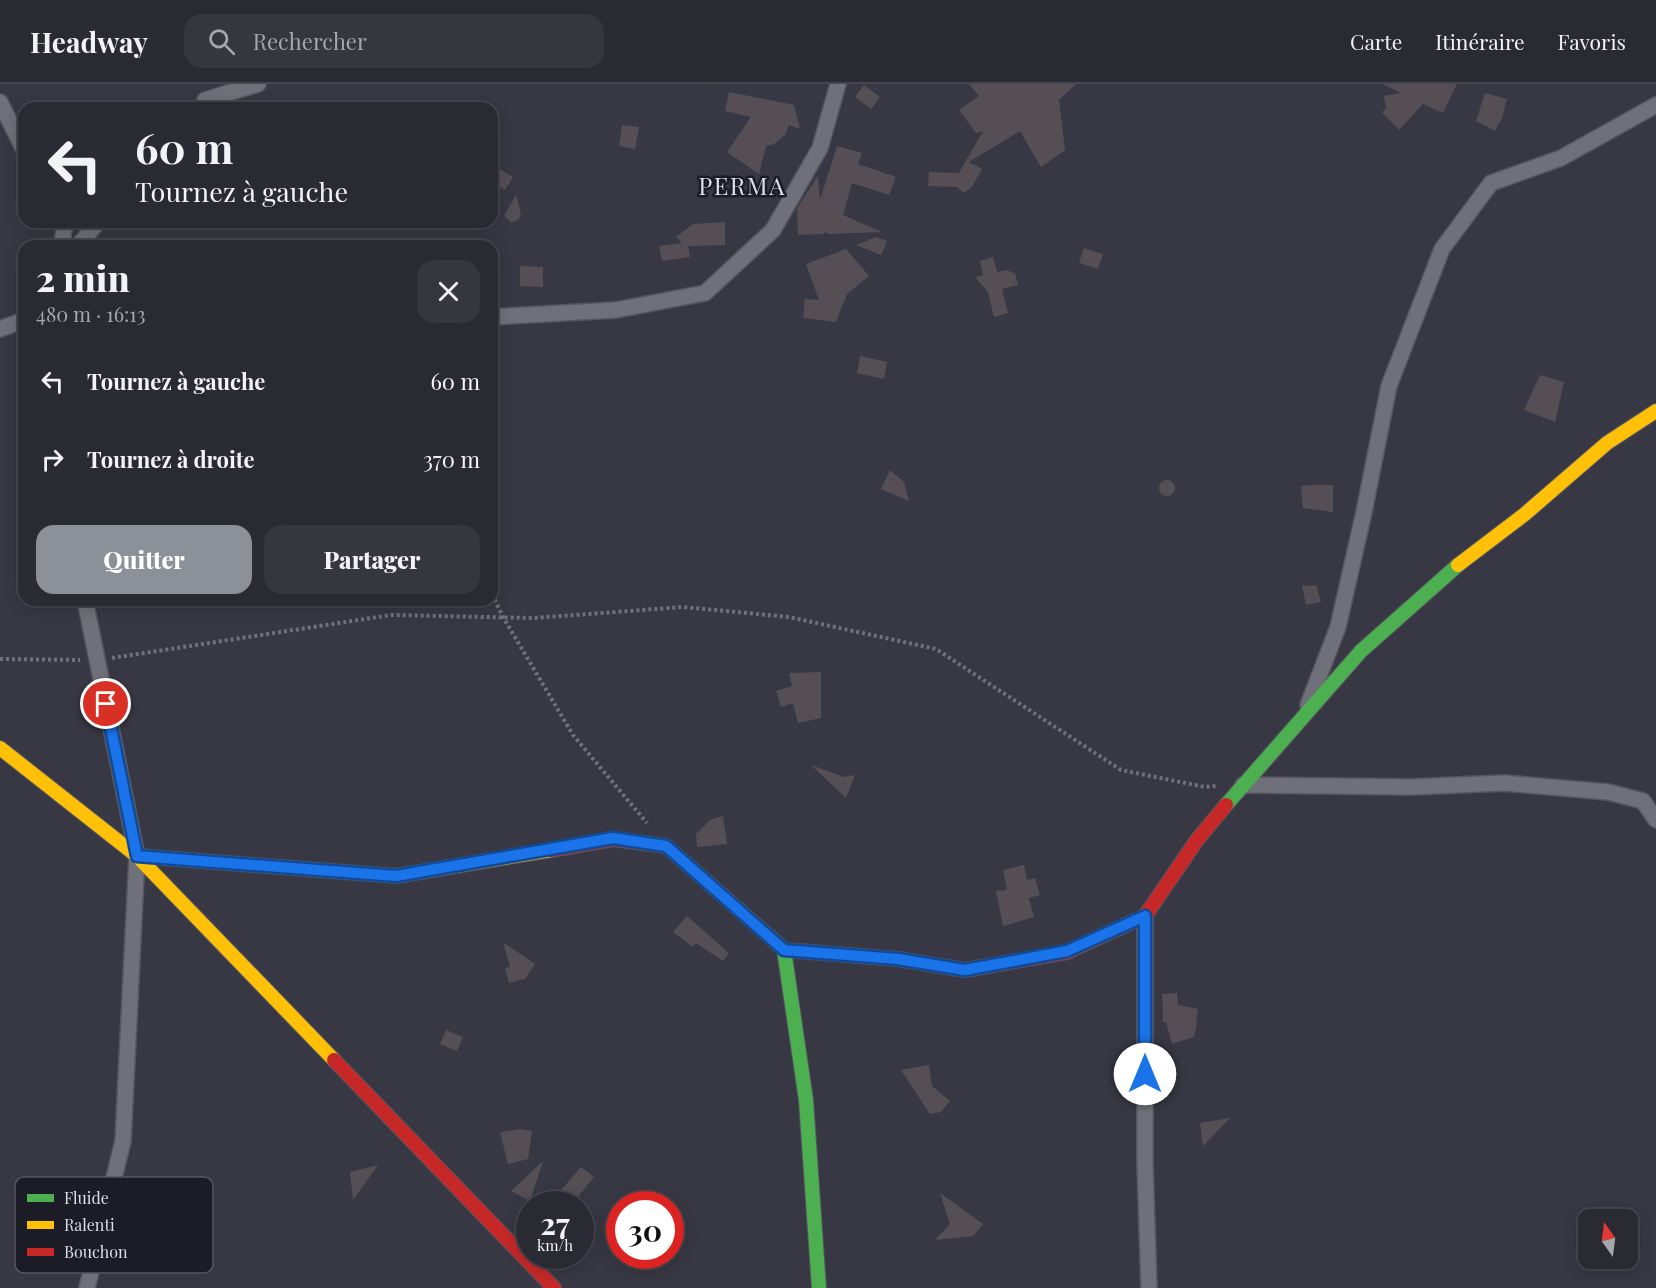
<!DOCTYPE html>
<html lang="fr">
<head>
<meta charset="utf-8">
<style>
	body { margin:0; font-family:"Playfair Display",serif; background:#36363f; color:#f1f3f6; height:100vh; display:flex; flex-direction:column; font-size:22px; white-space:nowrap }
	* { box-sizing:border-box; margin:0 }
	p { font-size:20px; color:#a5a7ac }
	.icon { flex:none; width:33px; height:33px; fill:none; stroke:currentColor; stroke-width:2; stroke-linecap:round; stroke-linejoin:round }
	.map { position:relative; flex:1; overflow:hidden }
	.drawer { position:absolute; left:18px; top:156px; width:480px; height:366px; display:flex; flex-direction:column; background:#2a2a33; border-radius:18px; box-shadow:0 3px 15px #0003,0 0 0 2px #46464e }
	.drawer>* { flex:none }
	.banner { position:absolute; left:18px; top:18px; width:480px; height:126px; border-radius:18px; box-shadow:0 3px 15px #0003,0 0 0 2px #46464e; background:#2a2a33; color:#f1f3f6; overflow:hidden }
	.needle { width:39px; rotate:346deg }
	.fabs { position:absolute; left:1578px; top:1125px; display:grid; gap:12px }
	.fabs a { display:grid; place-items:center; width:60px; height:60px; border-radius:12px; background:#2a2a33; box-shadow:0 3px 15px #0003,0 0 0 2px #46464e; font-size:30px }
	.speed { position:absolute; left:516px; top:1107px; display:flex; gap:12px; font-size:30px; font-weight:700; text-align:center }
	.speed>* { display:grid; place-content:center; width:78px; height:78px; border-radius:50%; background:#2a2a33; box-shadow:0 3px 15px #0003,0 0 0 2px #46464e; line-height:1 }
	.speed small { font-size:15px; font-weight:400 }
	.speed .limit { border:9px solid #d22; background:#fff; color:#111 }
	.pin { position:absolute; display:grid; place-items:center; width:51px; height:51px; color:#fff; margin:-26px; border:3px solid #fff; border-radius:50%; box-shadow:0 2px 6px #0007 }
	.me { position:absolute; width:66px; margin:-33px; rotate:0deg; stroke-linejoin:round; filter:drop-shadow(0 0 4px #0008) }
	.turn { display:flex; align-items:center; gap:21px; height:126px; padding:0 18px; font-size:27px }
	.turn .icon { width:78px; height:78px; stroke-width:2.5 }
	.turn b { display:block; font-size:42px; line-height:51px }
	.round { display:grid; place-items:center; flex:none; width:63px; height:63px; border-radius:18px; background:#36363f }
	.head { display:flex; align-items:center; justify-content:space-between; height:102px; padding:0 18px }
	h1 { font-size:36px; font-weight:800; line-height:45px }
	.primary-button { display:flex; gap:12px; margin-top:auto; padding:12px 18px }
	.primary-button a { flex:1; height:69px; border-radius:18px; background:#8c9099; color:#fff; font-size:24px; font-weight:800; line-height:69px; text-align:center }
	.primary-button a+a { background:#36363f; color:#f1f3f6 }
	ul { padding:0; list-style:none }
	li { display:flex; align-items:center; gap:18px; height:78px; padding:0 18px }
	li div { flex:1 }
	li b { display:block; font-size:22px }
	li em { font-style:normal }
	header { display:flex; align-items:center; gap:36px; box-sizing:border-box; height:84px; padding:0 30px; background:#2a2a33; border-bottom:2px solid #46464e }
	header strong { font-size:28px }
	nav { display:flex; gap:33px; margin-inline-start:auto; font-size:21px }
	.search { width:420px; height:54px; background:#36363f; display:flex; align-items:center; gap:15px; box-sizing:border-box; padding:0 21px; border-radius:18px; color:#a5a7ac; font-size:22px }
	.map>svg:first-child { display:block }
</style>
</head>
<body>
<header>
<strong>Headway</strong>
<div class="search"><svg class="icon" aria-label="search" viewBox="0 0 24 24"><circle cx="10" cy="10" r="6"/><path d="M15 15l6 6"/></svg>Rechercher</div>
<nav><a>Carte</a><a>Itinéraire</a><a>Favoris</a></nav>
</header>
<div class="map">
<svg width="1656" height="1204" viewBox="0 0 1656 1204">
	<rect width="100%" height="100%" fill="#383844"/>
	<path fill="#554f55" d="M 969,0 L 1076,0 L 1059,16 L 1065,66 L 1041,83 L 1020,47 L 969,78 L 982,85 L 971,104 L 963,109 L 957,103 L 928,102 L 929,88 L 959,89 L 983,47 L 976,49 L 959,26 L 979,12 Z
		M 1382,0 L 1457,0 L 1443,29 L 1421,19 L 1422,21 L 1399,46 L 1382,28 L 1386,25 L 1384,12 L 1401,9 Z
		M 864,1 L 880,13 L 871,25 L 855,13 Z
		M 729,8 L 794,21 L 800,45 L 789,41 L 785,51 L 774,60 L 766,62 L 759,90 L 727,68 L 751,33 L 725,27 Z
		M 1485,9 L 1507,15 L 1502,34 L 1495,47 L 1476,37 Z
		M 622,41 L 639,43 L 635,65 L 619,62 Z
		M 837,62 L 862,69 L 858,80 L 896,93 L 889,111 L 852,99 L 843,131 L 882,148 L 829,150 L 824,148 L 824,150 L 798,151 L 797,124 L 818,92 L 820,116 Z
		M 498,84 L 513,93 L 505,106 L 492,98 Z
		M 516,111 L 521,130 L 518,136 L 511,138 L 504,132 Z
		M 725,138 L 725,161 L 688,162 L 690,173 L 662,177 L 659,162 L 682,159 L 676,153 L 693,140 Z
		M 876,153 L 887,157 L 881,171 L 856,161 Z
		M 1084,164 L 1103,170 L 1098,185 L 1079,179 Z
		M 846,165 L 869,192 L 847,210 L 836,238 L 803,234 L 805,215 L 819,216 L 806,180 Z
		M 993,173 L 997,188 L 1007,186 L 1015,190 L 1018,201 L 1002,205 L 1008,229 L 994,233 L 988,208 L 975,193 L 983,191 L 980,177 Z
		M 520,182 L 543,183 L 543,203 L 520,202 Z
		M 860,272 L 887,278 L 884,295 L 857,289 Z
		M 1540,291 L 1564,298 L 1555,338 L 1524,326 Z
		M 890,386 L 904,398 L 909,417 L 881,405 Z
		M1159 404a8 8 0 1 1 16 0a8 8 0 1 1-16 0Z
		M 1315,401 L 1333,401 L 1333,428 L 1303,424 L 1301,402 Z
		M 1316,501 L 1321,518 L 1306,521 L 1302,502 Z
		M 821,588 L 821,634 L 798,639 L 793,619 L 781,623 L 776,607 L 792,602 L 789,589 Z
		M 811,681 L 844,693 L 855,691 L 846,714 Z
		M 723,732 L 727,760 L 697,763 L 696,750 L 710,736 Z
		M 1024,781 L 1027,796 L 1035,794 L 1040,811 L 1029,814 L 1034,833 L 1003,842 L 996,807 L 1007,806 L 1003,786 Z
		M 687,832 L 729,869 L 723,877 L 696,859 L 693,863 L 673,848 Z
		M 503,858 L 535,880 L 525,895 L 509,899 L 505,884 L 510,883 Z
		M 1177,909 L 1178,921 L 1198,925 L 1196,938 L 1197,939 L 1194,953 L 1172,960 L 1166,938 L 1163,938 L 1162,910 Z
		M 446,946 L 463,953 L 457,967 L 440,960 Z
		M 929,981 L 932,1002 L 950,1017 L 941,1028 L 930,1030 L 901,986 Z
		M 1230,1034 L 1203,1062 L 1200,1039 Z
		M 521,1045 L 532,1047 L 528,1075 L 508,1080 L 500,1048 Z
		M 543,1077 L 530,1117 L 511,1107 Z
		M 378,1081 L 353,1116 L 350,1088 Z
		M 581,1083 L 594,1093 L 572,1120 L 549,1120 Z
		M 940,1109 L 983,1140 L 973,1152 L 935,1156 L 950,1140 Z"/>
	<g fill="none" stroke-linecap="round" stroke-linejoin="round">
		<defs>
			<path id="street" d="M 205,16 L 258,0
				M 0,18 L 24,66
				M 61,138 L 64,144 L 62,162
				M 78,162 L 98,138
				M 492,233 L 616,226 L 705,209 L 773,146 L 820,64 L 838,0
				M 0,245 L 24,236
				M 85,516 L 137,772 L 123,1057 L 87,1204
				M 1308,621 L 1338,543 L 1364,428 L 1389,302 L 1442,165 L 1491,99 L 1561,74 L 1656,21
				M 1243,701 L 1411,703 L 1504,699 L 1608,708 L 1643,717 L 1656,736
				M 1145,832 L 1145,1080 L 1149,1204"/>
			<path id="fast" d="M 1226,721 L 1361,567 L 1458,481
				M 771,854 L 784,866 L 806,1016 L 819,1204"/>
			<path id="slow" d="M 1458,481 L 1525,430 L 1607,359 L 1656,327
				M 0,664 L 137,772 L 334,976
				M 137,772 L 396,792 L 551,766"/>
			<path id="jam" d="M 551,766 L 613,755 L 666,762 L 771,854
				M 784,866 L 898,875 L 965,886 L 1067,868 L 1145,832 L 1197,756 L 1226,721
				M 334,976 L 554,1204"/>
		</defs>
		<use href="#street" stroke="#565661" stroke-width="18"/>
		<use href="#fast" stroke="#565661" stroke-width="16"/>
		<use href="#slow" stroke="#565661" stroke-width="16"/>
		<use href="#jam" stroke="#565661" stroke-width="16"/>
		<path stroke="#71717a" stroke-width="4" stroke-dasharray="3 3" stroke-linecap="butt" d="M 492,510 L 503,533 L 573,651 L 647,739
			M 112,574 L 391,531 L 534,534 L 683,523 L 789,533 L 936,565 L 1121,686 L 1205,703 L 1216,702
			M 0,575 L 80,576"/>
		<use href="#street" stroke="#70707a" stroke-width="15"/>
		<use href="#fast" stroke="#4caf50" stroke-width="14"/>
		<use href="#slow" stroke="#ffc107" stroke-width="14"/>
		<use href="#jam" stroke="#c62828" stroke-width="14"/>
	</g>
	<g fill="none" stroke-linecap="round" stroke-linejoin="round">
		<defs>
			<path id="route" d="M 106,620 L 137,772 L 396,792 L 613,754 L 666,762 L 784,866 L 898,875 L 965,886 L 1067,867 L 1145,832 L 1145,990"/>
		</defs>
		<use href="#route" stroke="#114b97" stroke-width="15"/>
		<use href="#route" stroke="#1a73e8" stroke-width="10"/>
	</g>
	<g text-anchor="middle" dominant-baseline="central" stroke-width="5" stroke-linejoin="round" paint-order="stroke">
		<g font-size="24" letter-spacing="1.5" fill="#ddddeb" stroke="#1c1c26">
			<text x="742" y="101">PERMA</text>
		</g>
	</g>
	<rect x="15" y="1093" width="198" height="96" rx="9" fill="#1c1c26" stroke="#565661" stroke-width="1.5"/>
	<rect x="27" y="1110" width="27" height="8" fill="#4caf50"/>
	<rect x="27" y="1137" width="27" height="8" fill="#ffc107"/>
	<rect x="27" y="1164" width="27" height="8" fill="#c62828"/>
	<g font-size="16" fill="#ddddeb">
		<text x="64" y="1120">Fluide</text>
		<text x="64" y="1147">Ralenti</text>
		<text x="64" y="1174">Bouchon</text>
	</g>
</svg>
<div class="fabs">
<a><svg class="needle" viewBox="-14 -14 28 28"><path d="M0-13l5 13h-10z" fill="#e53935"/><path d="M0 13l5-13h-10z" fill="#a5a7ac"/></svg></a>
</div>
<div class="speed"><div>27<small>km/h</small></div><div class="limit">30</div></div>
<div class="pin" style="left:106px;top:620px;background:#d93025"><svg class="icon" aria-label="arrive" viewBox="0 0 24 24"><path d="M6 21V4h12l-3 4 3 4H6"/></svg></div>
<svg class="me" style="left:1145px;top:990px" viewBox="-20 -20 40 40"><circle r="19" fill="#fff"/><path d="M0-13L10 11 0 6-10 11z" fill="#1a73e8"/></svg>
<div class="banner">
<div class="turn"><svg class="icon" aria-label="left" viewBox="0 0 24 24"><path d="M17 20v-9H6M10 6l-5 5 5 5"/></svg><div><b>60 m</b>Tournez à gauche</div></div>
</div>
<section class="drawer">
<div class="head"><div><h1>2 min</h1><p>480 m · 16:13</p></div><a class="round"><svg class="icon" aria-label="close" viewBox="0 0 24 24"><path d="M6 6l12 12M18 6L6 18"/></svg></a></div>
<ul>
<li><svg class="icon" aria-label="left" viewBox="0 0 24 24"><path d="M17 20v-9H6M10 6l-5 5 5 5"/></svg><div><b>Tournez à gauche</b></div><em>60 m</em></li>
<li><svg class="icon" aria-label="right" viewBox="0 0 24 24"><path d="M7 20v-9h11M14 6l5 5-5 5"/></svg><div><b>Tournez à droite</b></div><em>370 m</em></li>
</ul>
<div class="primary-button"><a>Quitter</a><a>Partager</a></div>
</section>
</div>
</body>
</html>
